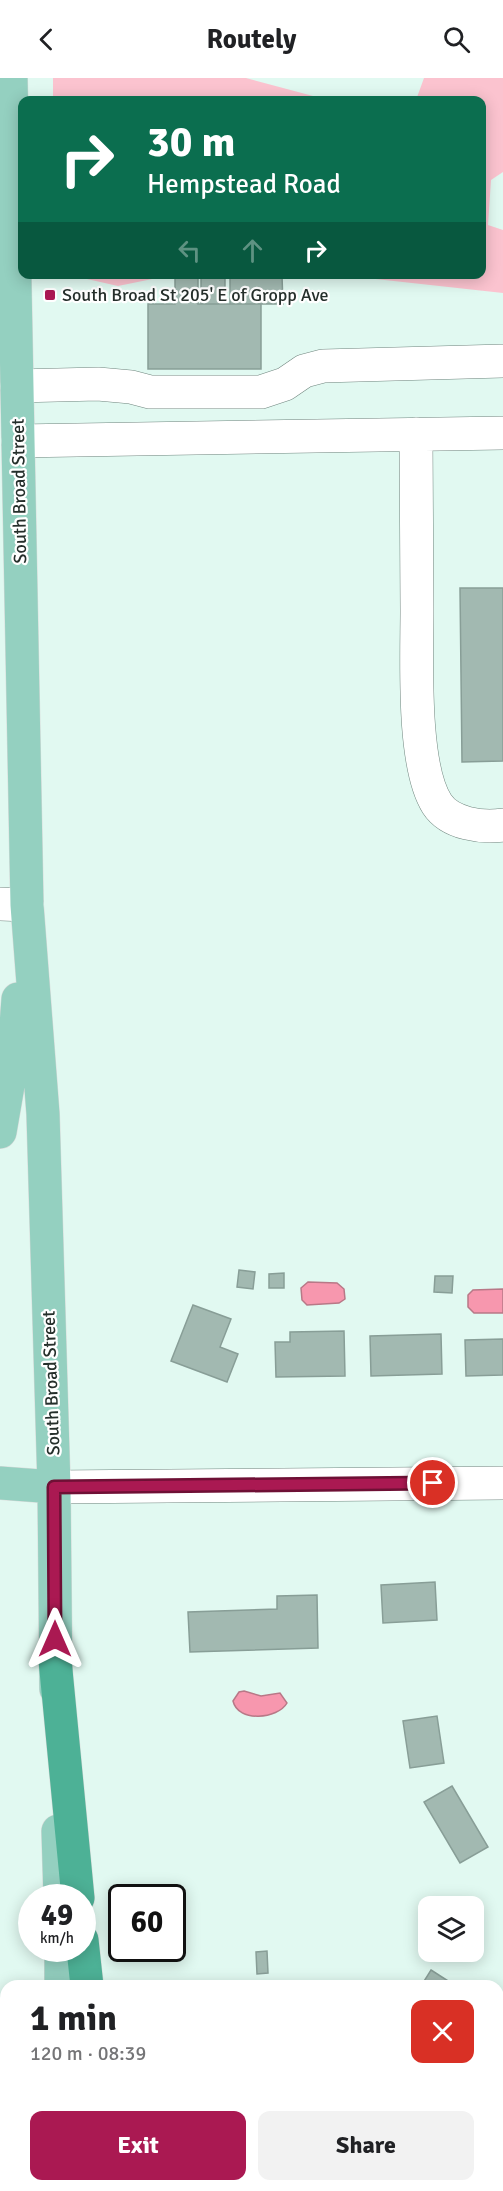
<!DOCTYPE html>
<html lang="en">
<head>
<meta charset="utf-8">
<style>
	body { margin:0; font-family:Signika,sans-serif; background:#f2f2f2; color:#202124; height:100vh; display:flex; flex-direction:column; font-size:22px; white-space:nowrap }
	* { box-sizing:border-box; margin:0 }
	p { font-size:20px; color:#757577 }
	.icon { flex:none; width:33px; height:33px; fill:none; stroke:currentColor; stroke-width:2; stroke-linecap:round; stroke-linejoin:round }
	.map { position:relative; flex:1; overflow:hidden }
	.sheet { position:absolute; left:0px; top:1902px; width:504px; height:212px; display:flex; flex-direction:column; background:#fff; border-radius:18px 18px 0 0; box-shadow:0 3px 15px #0003 }
	.sheet>* { flex:none }
	.hud { position:absolute; left:18px; top:18px; width:468px; height:183px; border-radius:12px; box-shadow:0 3px 15px #0003; background:#0b6e4f; color:#fff; overflow:hidden }
	.buttons { position:absolute; left:418px; top:1818px; display:grid; gap:12px }
	.buttons a { display:grid; place-items:center; width:66px; height:66px; border-radius:12px; background:#fff; box-shadow:0 3px 15px #0003; font-size:30px }
	.speed { position:absolute; left:18px; top:1806px; display:flex; gap:12px; font-size:30px; font-weight:700; text-align:center }
	.speed>* { display:grid; place-content:center; width:78px; height:78px; border-radius:50%; background:#fff; box-shadow:0 3px 15px #0003; line-height:1 }
	.speed small { font-size:15px; font-weight:400 }
	.speed .limit { border:3px solid #111; border-radius:9px; background:#fff; color:#111 }
	.pin { position:absolute; display:grid; place-items:center; width:51px; height:51px; color:#fff; margin:-26px; border:3px solid #fff; border-radius:50%; box-shadow:0 2px 6px #0007 }
	.me { position:absolute; width:66px; margin:-33px; rotate:0deg; stroke-linejoin:round; filter:drop-shadow(0 0 4px #0008) }
	.turn { display:flex; align-items:center; gap:21px; height:126px; padding:0 30px; font-size:27px }
	.turn .icon { width:78px; height:78px; stroke-width:2.5 }
	.turn b { display:block; font-size:42px; line-height:51px }
	.lanes { display:flex; align-items:center; height:57px; padding:0 30px; background:#0003; justify-content:center; gap:30px; direction:ltr }
	.lanes .off { opacity:.35 }
	.round { display:grid; place-items:center; flex:none; width:63px; height:63px; border-radius:12px; background:#f2f2f2 }
	.overview { display:flex; align-items:center; justify-content:space-between; height:102px; padding:0 30px }
	h1 { font-size:36px; font-weight:700; line-height:45px }
	.button { display:flex; gap:12px; margin-top:auto; padding:12px 30px }
	.button a { flex:1; height:69px; border-radius:12px; background:#aa1952; color:#fff; font-size:24px; font-weight:700; line-height:69px; text-align:center }
	.button a+a { background:#f2f2f2; color:#202124 }
	header { display:flex; justify-content:space-between; align-items:center; height:78px; padding:0 30px; background:#fff; font-size:27px; font-weight:700 }
	.map>svg:first-child { display:block }
</style>
</head>
<body>
<header><svg class="icon" aria-label="back" viewBox="0 0 24 24"><path d="M15 5l-7 7 7 7"/></svg>Routely<svg class="icon" aria-label="search" viewBox="0 0 24 24"><circle cx="10" cy="10" r="6"/><path d="M15 15l6 6"/></svg></header>
<div class="map">
<svg width="503" height="2113" viewBox="0 0 503 2113">
	<rect width="100%" height="100%" fill="#e1f9f1"/>
	<path fill="#fbc3cf" d="M 53,0 L 246,0 L 328,22 L 53,22 Z
		M 424,0 L 503,0 L 503,94 L 491,102 L 488,147 L 503,152 L 503,215 L 339,197 L 482,196 L 482,22 L 416,22 Z
		M 69,197 L 172,197 L 118,208 Z"/>
	<path fill="#f797ae" stroke="#b87887" stroke-width="1.5" d="M 308,1204 L 337,1205 L 344,1211 L 345,1221 L 339,1225 L 307,1227 L 302,1222 L 301,1210 Z
		M 503,1211 L 503,1235 L 474,1235 L 468,1229 L 468,1217 L 473,1212 Z
		M 244,1613 L 261,1618 L 280,1615 L 287,1625 C 278,1641 238,1645 233,1623 L 239,1614 Z"/>
	<path fill="#a2b9b1" stroke="#889e97" stroke-width="1.5" d="M 201,196 L 225,197 L 225,226 L 201,226 Z
		M 230,198 L 282,198 L 283,226 L 230,226 Z
		M 175,199 L 198,199 L 198,226 L 261,226 L 261,291 L 148,291 L 148,226 L 175,226 Z
		M 460,510 L 503,510 L 503,683 L 462,684 Z
		M 239,1192 L 255,1194 L 253,1211 L 237,1209 Z
		M 284,1195 L 284,1210 L 269,1210 L 269,1196 Z
		M 435,1198 L 453,1198 L 452,1215 L 434,1214 Z
		M 193,1227 L 231,1241 L 220,1269 L 238,1276 L 227,1304 L 171,1283 Z
		M 344,1253 L 345,1298 L 276,1299 L 275,1264 L 290,1264 L 290,1254 Z
		M 441,1256 L 442,1296 L 371,1298 L 370,1258 Z
		M 503,1261 L 503,1297 L 466,1298 L 465,1262 Z
		M 435,1504 L 437,1542 L 383,1545 L 381,1507 Z
		M 317,1517 L 318,1570 L 190,1574 L 188,1534 L 277,1531 L 277,1518 Z
		M 437,1638 L 444,1685 L 410,1690 L 403,1643 Z
		M 452,1708 L 488,1769 L 460,1785 L 424,1724 Z
		M 267,1873 L 268,1895 L 257,1896 L 256,1874 Z
		M 431,1892 L 456,1908 L 421,1908 Z
		M 498,1934 L 503,1937 L 503,2035 L 498,2032 Z"/>
	<g fill="none" stroke-linecap="round" stroke-linejoin="round">
		<defs>
			<path id="minor" d="M 17,308 L 98,306 L 131,309 L 150,314 L 261,314 L 285,306 L 304,293 L 323,288 L 503,283
				M 416,356 C 416,415 417,474 417,533 C 417,581 412,687 437,726 C 450,746 482,750 503,747
				M 18,363 L 503,355
				M 0,826 L 27,827
				M 54,1409 L 503,1405
				M 498,2093 L 503,2096"/>
			<path id="major" d="M 11,0 L 27,827 L 43,1036 L 54,1409 L 56,1611
				M 0,1054 L 14,973 L 18,921
				M 0,1405 L 54,1409
				M 58,1753 L 60,1820
				M 61,1870 L 61,1908
				M 65,2108 L 65,2113"/>
			<path id="highway" d="M 55,1582 L 78,1820
				M 82,1862 L 87,1908
				M 0,2095 L 6,2105
				M 116,2108 L 118,2113"/>
		</defs>
		<use href="#minor" stroke="#70867f" stroke-width="34"/>
		<use href="#major" stroke="#d8dad9" stroke-width="34"/>
		<use href="#highway" stroke="#d8dad9" stroke-width="34"/>
		<use href="#minor" stroke="#fff" stroke-width="33"/>
		<use href="#major" stroke="#94d0c0" stroke-width="33"/>
		<use href="#highway" stroke="#4db196" stroke-width="33"/>
	</g>
	<g fill="none" stroke-linecap="round" stroke-linejoin="round">
		<defs>
			<path id="route" d="M 55,1561 L 54,1409 L 433,1405"/>
		</defs>
		<use href="#route" stroke="#6e1035" stroke-width="15"/>
		<use href="#route" stroke="#aa1952" stroke-width="10"/>
	</g>
	<rect fill="#aa1952" stroke="#fff" stroke-width="2" x="44" y="211" width="12" height="12" rx="3"/>
	<g text-anchor="middle" dominant-baseline="central" stroke-width="4.5" stroke-linejoin="round" paint-order="stroke">
		<g font-size="18" fill="#252f2b" stroke="#fff" text-anchor="start">
			<text x="62" y="217">South Broad St 205' E of Gropp Ave</text>
		</g>
		<g font-size="18" fill="#252f2b" stroke="#fff">
			<text transform="translate(19 413) rotate(-91)">South Broad Street</text>
			<text transform="translate(51 1305) rotate(-92)">South Broad Street</text>
		</g>
	</g>
</svg>
<div class="buttons">
<a><svg class="icon" aria-label="layers" viewBox="0 0 24 24"><path d="M12 4l9 5-9 5-9-5zM3 14l9 5 9-5"/></svg></a>
</div>
<div class="speed"><div>49<small>km/h</small></div><div class="limit">60</div></div>
<div class="pin" style="left:433px;top:1405px;background:#d93025"><svg class="icon" aria-label="arrive" viewBox="0 0 24 24"><path d="M6 21V4h12l-3 4 3 4H6"/></svg></div>
<svg class="me" style="left:55px;top:1561px" viewBox="-20 -20 40 40"><path d="M0-17L14 15 0 8-14 15z" fill="#aa1952" stroke="#fff" stroke-width="4"/></svg>
<div class="hud">
<div class="turn"><svg class="icon" aria-label="right" viewBox="0 0 24 24"><path d="M7 20v-9h11M14 6l5 5-5 5"/></svg><div><b>30 m</b>Hempstead Road</div></div>
<div class="lanes"><svg class="icon off" aria-label="left" viewBox="0 0 24 24"><path d="M17 20v-9H6M10 6l-5 5 5 5"/></svg><svg class="icon off" aria-label="ahead" viewBox="0 0 24 24"><path d="M12 20V5M6 11l6-6 6 6"/></svg><svg class="icon" aria-label="right" viewBox="0 0 24 24"><path d="M7 20v-9h11M14 6l5 5-5 5"/></svg></div>
</div>
<section class="sheet">
<div class="overview"><div><h1>1 min</h1><p>120 m · 08:39</p></div><a class="round" style="background:#d93025;color:#fff"><svg class="icon" aria-label="close" viewBox="0 0 24 24"><path d="M6 6l12 12M18 6L6 18"/></svg></a></div>
<div class="button"><a>Exit</a><a>Share</a></div>
</section>
</div>
</body>
</html>
